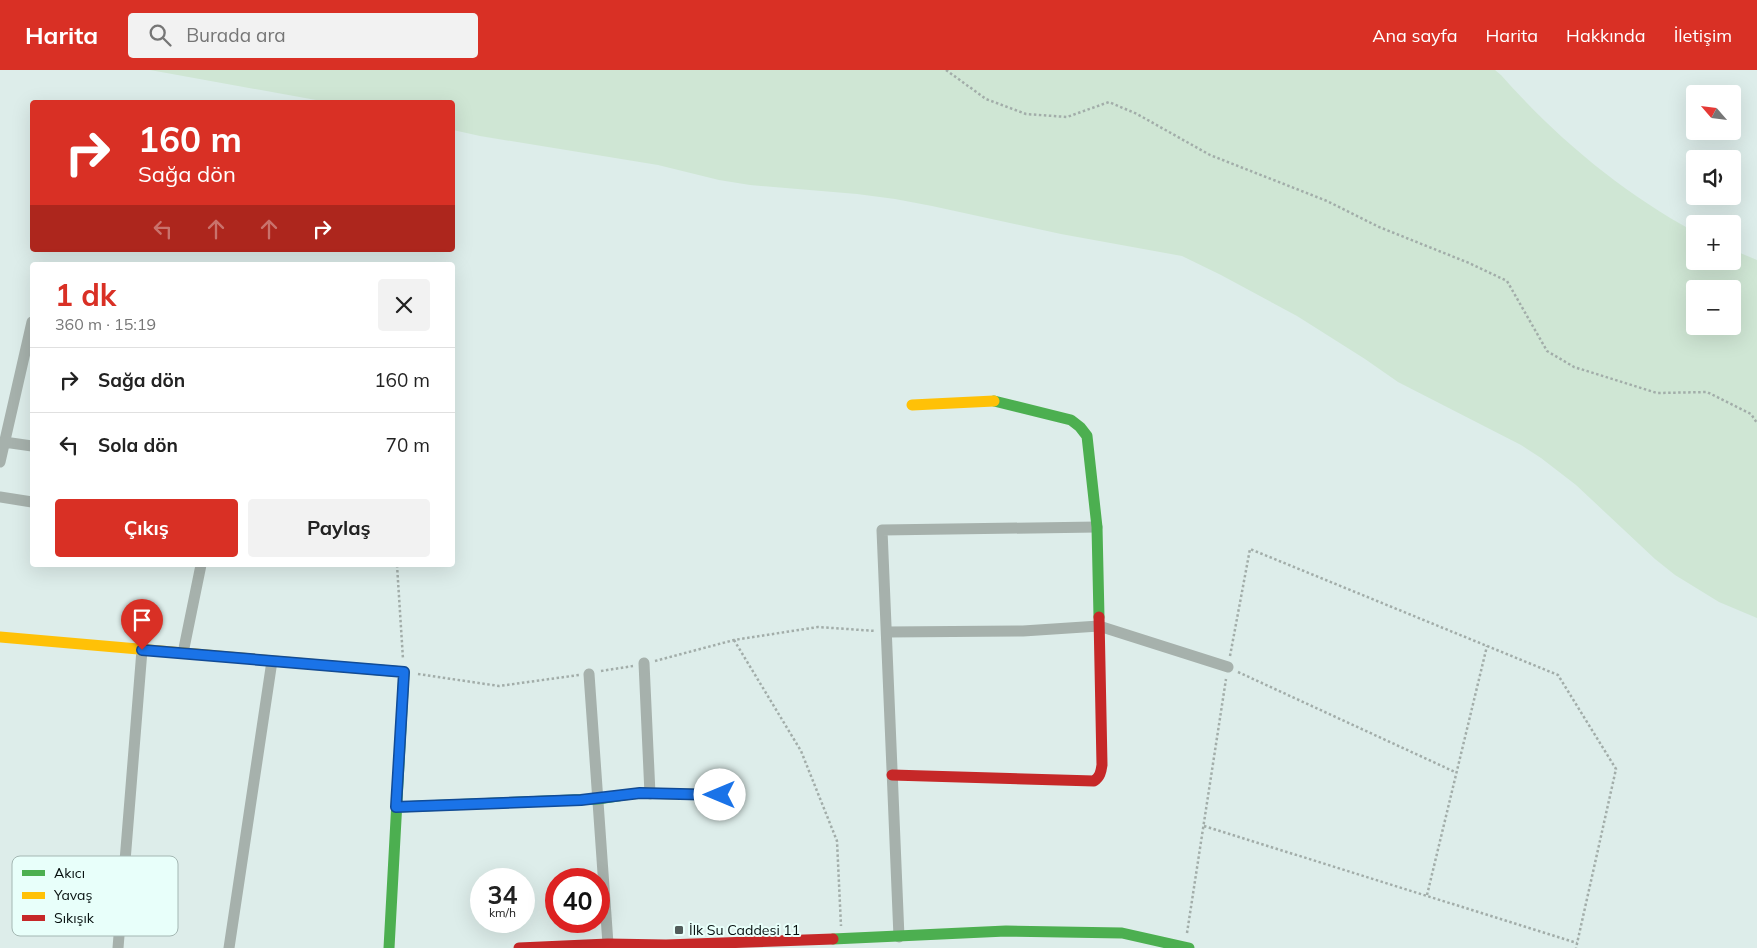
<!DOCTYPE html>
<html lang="tr">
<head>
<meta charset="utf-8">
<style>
	body { margin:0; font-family:Mulish,sans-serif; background:#f2f2f2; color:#222; height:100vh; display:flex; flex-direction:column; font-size:19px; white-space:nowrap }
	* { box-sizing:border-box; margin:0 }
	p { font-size:16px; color:#767676 }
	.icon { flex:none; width:28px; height:28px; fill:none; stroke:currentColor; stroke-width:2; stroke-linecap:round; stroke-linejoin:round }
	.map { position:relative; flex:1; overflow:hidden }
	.side { position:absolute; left:30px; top:192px; width:425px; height:305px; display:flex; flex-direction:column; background:#fff; border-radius:5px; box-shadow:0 5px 20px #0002 }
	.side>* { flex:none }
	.banner { position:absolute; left:30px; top:30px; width:425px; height:152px; border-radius:5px; box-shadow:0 5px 20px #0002; background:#d93025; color:#fff; overflow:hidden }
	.needle { width:32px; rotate:298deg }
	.controls { position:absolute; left:1686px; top:15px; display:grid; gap:10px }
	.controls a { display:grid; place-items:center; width:55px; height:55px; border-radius:5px; background:#fff; box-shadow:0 5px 20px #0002; font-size:25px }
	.speed { position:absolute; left:470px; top:798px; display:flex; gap:10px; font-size:25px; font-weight:700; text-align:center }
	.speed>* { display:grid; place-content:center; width:65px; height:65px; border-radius:50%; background:#fff; box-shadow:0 5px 20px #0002; line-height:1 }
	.speed small { font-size:12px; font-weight:400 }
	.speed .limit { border:8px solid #d22; background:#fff; color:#111 }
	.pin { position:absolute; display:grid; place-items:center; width:42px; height:42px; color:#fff; margin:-51px -21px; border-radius:50% 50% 50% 0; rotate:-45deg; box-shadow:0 0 5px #0007 }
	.pin .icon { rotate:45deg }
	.me { position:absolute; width:55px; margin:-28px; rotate:270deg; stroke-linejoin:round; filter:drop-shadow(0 0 4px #0008) }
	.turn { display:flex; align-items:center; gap:18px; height:105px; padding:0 25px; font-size:22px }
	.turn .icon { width:65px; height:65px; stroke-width:2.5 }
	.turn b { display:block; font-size:35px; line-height:42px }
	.lanes { display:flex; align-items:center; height:48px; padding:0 25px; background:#0003; justify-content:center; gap:25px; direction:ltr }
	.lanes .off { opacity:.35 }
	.round { display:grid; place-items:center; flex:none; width:52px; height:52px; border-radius:5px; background:#f2f2f2 }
	.head { display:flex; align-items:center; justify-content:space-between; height:85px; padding:0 25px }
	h1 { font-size:30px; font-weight:700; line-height:38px; color:#d93025 }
	.primary-button { display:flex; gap:10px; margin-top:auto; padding:10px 25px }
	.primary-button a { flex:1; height:58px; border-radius:5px; background:#d93025; color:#fff; font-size:20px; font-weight:700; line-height:58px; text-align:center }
	.primary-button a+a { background:#f2f2f2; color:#222 }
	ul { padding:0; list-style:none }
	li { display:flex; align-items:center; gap:15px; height:65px; padding:0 25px; border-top:1px solid #e0e0e0 }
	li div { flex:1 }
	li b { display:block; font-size:19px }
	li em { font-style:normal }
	header { display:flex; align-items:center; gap:30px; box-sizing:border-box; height:70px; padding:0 25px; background:#d93025; color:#fff }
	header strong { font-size:24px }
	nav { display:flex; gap:28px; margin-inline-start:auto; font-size:18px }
	.search { width:350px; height:45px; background:#f2f2f2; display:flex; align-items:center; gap:12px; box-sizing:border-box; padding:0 18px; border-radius:5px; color:#767676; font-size:19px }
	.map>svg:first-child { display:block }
</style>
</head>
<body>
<header>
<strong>Harita</strong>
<div class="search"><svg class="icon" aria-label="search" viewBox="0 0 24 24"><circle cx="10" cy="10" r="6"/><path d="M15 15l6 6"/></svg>Burada ara</div>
<nav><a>Ana sayfa</a><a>Harita</a><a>Hakkında</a><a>İletişim</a></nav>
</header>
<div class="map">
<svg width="1757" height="878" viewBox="0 0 1757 878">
	<rect width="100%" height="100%" fill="#ddedea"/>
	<path fill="#cfe6d4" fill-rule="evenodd" d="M 150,0 L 1495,0 L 1501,5 C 1557,68 1620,121 1695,162 L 1695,191 L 1732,191 L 1733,180 L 1757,190 L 1757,548 L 1719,532 L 1675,505 L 1655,489 L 1576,415 L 1541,388 L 1521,375 L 1398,312 L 1365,289 L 1297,246 L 1221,205 L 1182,186 L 1061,164 L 932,136 L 895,129 L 857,124 L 750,115 L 719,110 L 658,95 L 480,66 L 453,60 L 452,32 L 327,32 ZM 1695,219 L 1732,219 L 1732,256 L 1695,256 Z"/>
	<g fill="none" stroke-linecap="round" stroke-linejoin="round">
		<path stroke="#a2ada9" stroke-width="2.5" stroke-dasharray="2.5 2.5" stroke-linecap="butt" d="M 946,0 L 986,29 L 1026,44 L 1067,47 L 1109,32 L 1137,44 L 1210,85 L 1327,131 L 1379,157 L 1469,193 L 1507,211 L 1547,281 L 1574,297 L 1657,323 L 1707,322 L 1751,344 L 1757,353
			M 397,495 L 403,589
			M 734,570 L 801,681 L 837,771 L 841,856
			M 1230,586 L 1250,479 L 1558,605 L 1616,699 L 1576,878
			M 655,591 L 734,570 L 818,557 L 876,561
			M 601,601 L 633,596
			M 1238,602 L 1455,702
			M 418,604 L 499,616 L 579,605
			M 1204,756 L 1577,873
			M 1427,825 L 1487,576
			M 1187,863 L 1226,609"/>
		<path stroke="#a6b1ac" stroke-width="11" d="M 4,372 L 32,376
			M 0,392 L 32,252
			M 0,427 L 32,432
			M 887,562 L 1023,561 L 1099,556 L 1228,597
			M 183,583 L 201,495
			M 644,593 L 650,724
			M 589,604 L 608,874
			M 899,867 L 882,460 L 1097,457
			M 118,878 L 142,580
			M 229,878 L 272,591"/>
		<path stroke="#4caf50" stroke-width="11" d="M 994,331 L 1071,350 L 1080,357 L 1087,366 L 1097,457 L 1099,547
			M 367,599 L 404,602 L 389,878
			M 397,737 L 598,729 L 624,725
			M 833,869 L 1006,861 L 1122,863 L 1189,878"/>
		<path stroke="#ffc107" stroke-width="11" d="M 912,335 L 994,331
			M 0,567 L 367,599
			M 624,725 L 640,723 L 720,725"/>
		<path stroke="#c62828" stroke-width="11" d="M 892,705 L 1094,711 C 1100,707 1101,702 1102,695 L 1099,547
			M 519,878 L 608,874 L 666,875 L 833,869"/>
	</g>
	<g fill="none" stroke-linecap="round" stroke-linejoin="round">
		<defs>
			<path id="route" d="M 142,580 L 404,602 L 396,737 L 581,730 L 640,723 L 720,725"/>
		</defs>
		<use href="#route" stroke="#114b97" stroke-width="12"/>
		<use href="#route" stroke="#1a73e8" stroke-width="9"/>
	</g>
	<rect fill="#515c5a" stroke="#e8fffa" stroke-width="2" x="674" y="855" width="10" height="10" rx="2.5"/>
	<g text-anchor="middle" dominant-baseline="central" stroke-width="4" stroke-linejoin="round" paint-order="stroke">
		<g font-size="14" fill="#050e0d" stroke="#e8fffa" text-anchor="start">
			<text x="689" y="860">İlk Su Caddesi 11</text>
		</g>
	</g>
	<rect x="12" y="786" width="166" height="80" rx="8" fill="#e8fffa" stroke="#a4b7b3" stroke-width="1"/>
	<rect x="22" y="800" width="23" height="6" fill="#4caf50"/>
	<rect x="22" y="822" width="23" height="7" fill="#ffc107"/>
	<rect x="22" y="845" width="23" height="6" fill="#c62828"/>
	<g font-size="14" fill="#050e0d">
		<text x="54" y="808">Akıcı</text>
		<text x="54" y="830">Yavaş</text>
		<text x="54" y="853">Sıkışık</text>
	</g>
</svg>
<div class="controls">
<a><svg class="needle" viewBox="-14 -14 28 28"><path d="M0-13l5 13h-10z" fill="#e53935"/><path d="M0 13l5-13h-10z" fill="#767676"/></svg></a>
<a><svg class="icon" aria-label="sound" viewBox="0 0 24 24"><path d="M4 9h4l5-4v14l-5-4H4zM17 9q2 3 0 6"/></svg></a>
<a>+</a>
<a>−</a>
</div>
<div class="speed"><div>34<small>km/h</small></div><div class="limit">40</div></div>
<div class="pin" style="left:142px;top:580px;background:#d93025"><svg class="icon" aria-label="arrive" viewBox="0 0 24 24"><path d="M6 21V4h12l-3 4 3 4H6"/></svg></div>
<svg class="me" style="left:720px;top:725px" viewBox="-20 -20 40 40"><circle r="19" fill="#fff"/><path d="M0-13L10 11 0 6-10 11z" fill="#1a73e8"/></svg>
<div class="banner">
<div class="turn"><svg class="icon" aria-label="right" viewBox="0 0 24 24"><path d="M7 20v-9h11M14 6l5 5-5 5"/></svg><div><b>160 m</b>Sağa dön</div></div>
<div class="lanes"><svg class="icon off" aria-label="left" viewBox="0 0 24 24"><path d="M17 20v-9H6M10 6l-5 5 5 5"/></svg><svg class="icon off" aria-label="ahead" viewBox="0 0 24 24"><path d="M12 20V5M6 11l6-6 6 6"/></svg><svg class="icon off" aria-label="ahead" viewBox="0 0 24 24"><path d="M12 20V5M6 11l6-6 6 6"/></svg><svg class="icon" aria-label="right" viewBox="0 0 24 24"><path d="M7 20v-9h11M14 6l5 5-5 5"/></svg></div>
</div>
<section class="side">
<div class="head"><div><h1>1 dk</h1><p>360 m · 15:19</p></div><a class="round"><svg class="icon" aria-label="close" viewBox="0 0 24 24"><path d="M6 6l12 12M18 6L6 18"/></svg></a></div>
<ul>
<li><svg class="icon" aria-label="right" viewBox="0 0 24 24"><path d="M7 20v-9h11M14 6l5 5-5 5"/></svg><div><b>Sağa dön</b></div><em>160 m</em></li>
<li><svg class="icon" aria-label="left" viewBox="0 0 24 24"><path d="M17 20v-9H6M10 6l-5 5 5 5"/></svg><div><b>Sola dön</b></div><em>70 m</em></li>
</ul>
<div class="primary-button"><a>Çıkış</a><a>Paylaş</a></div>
</section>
</div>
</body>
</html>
